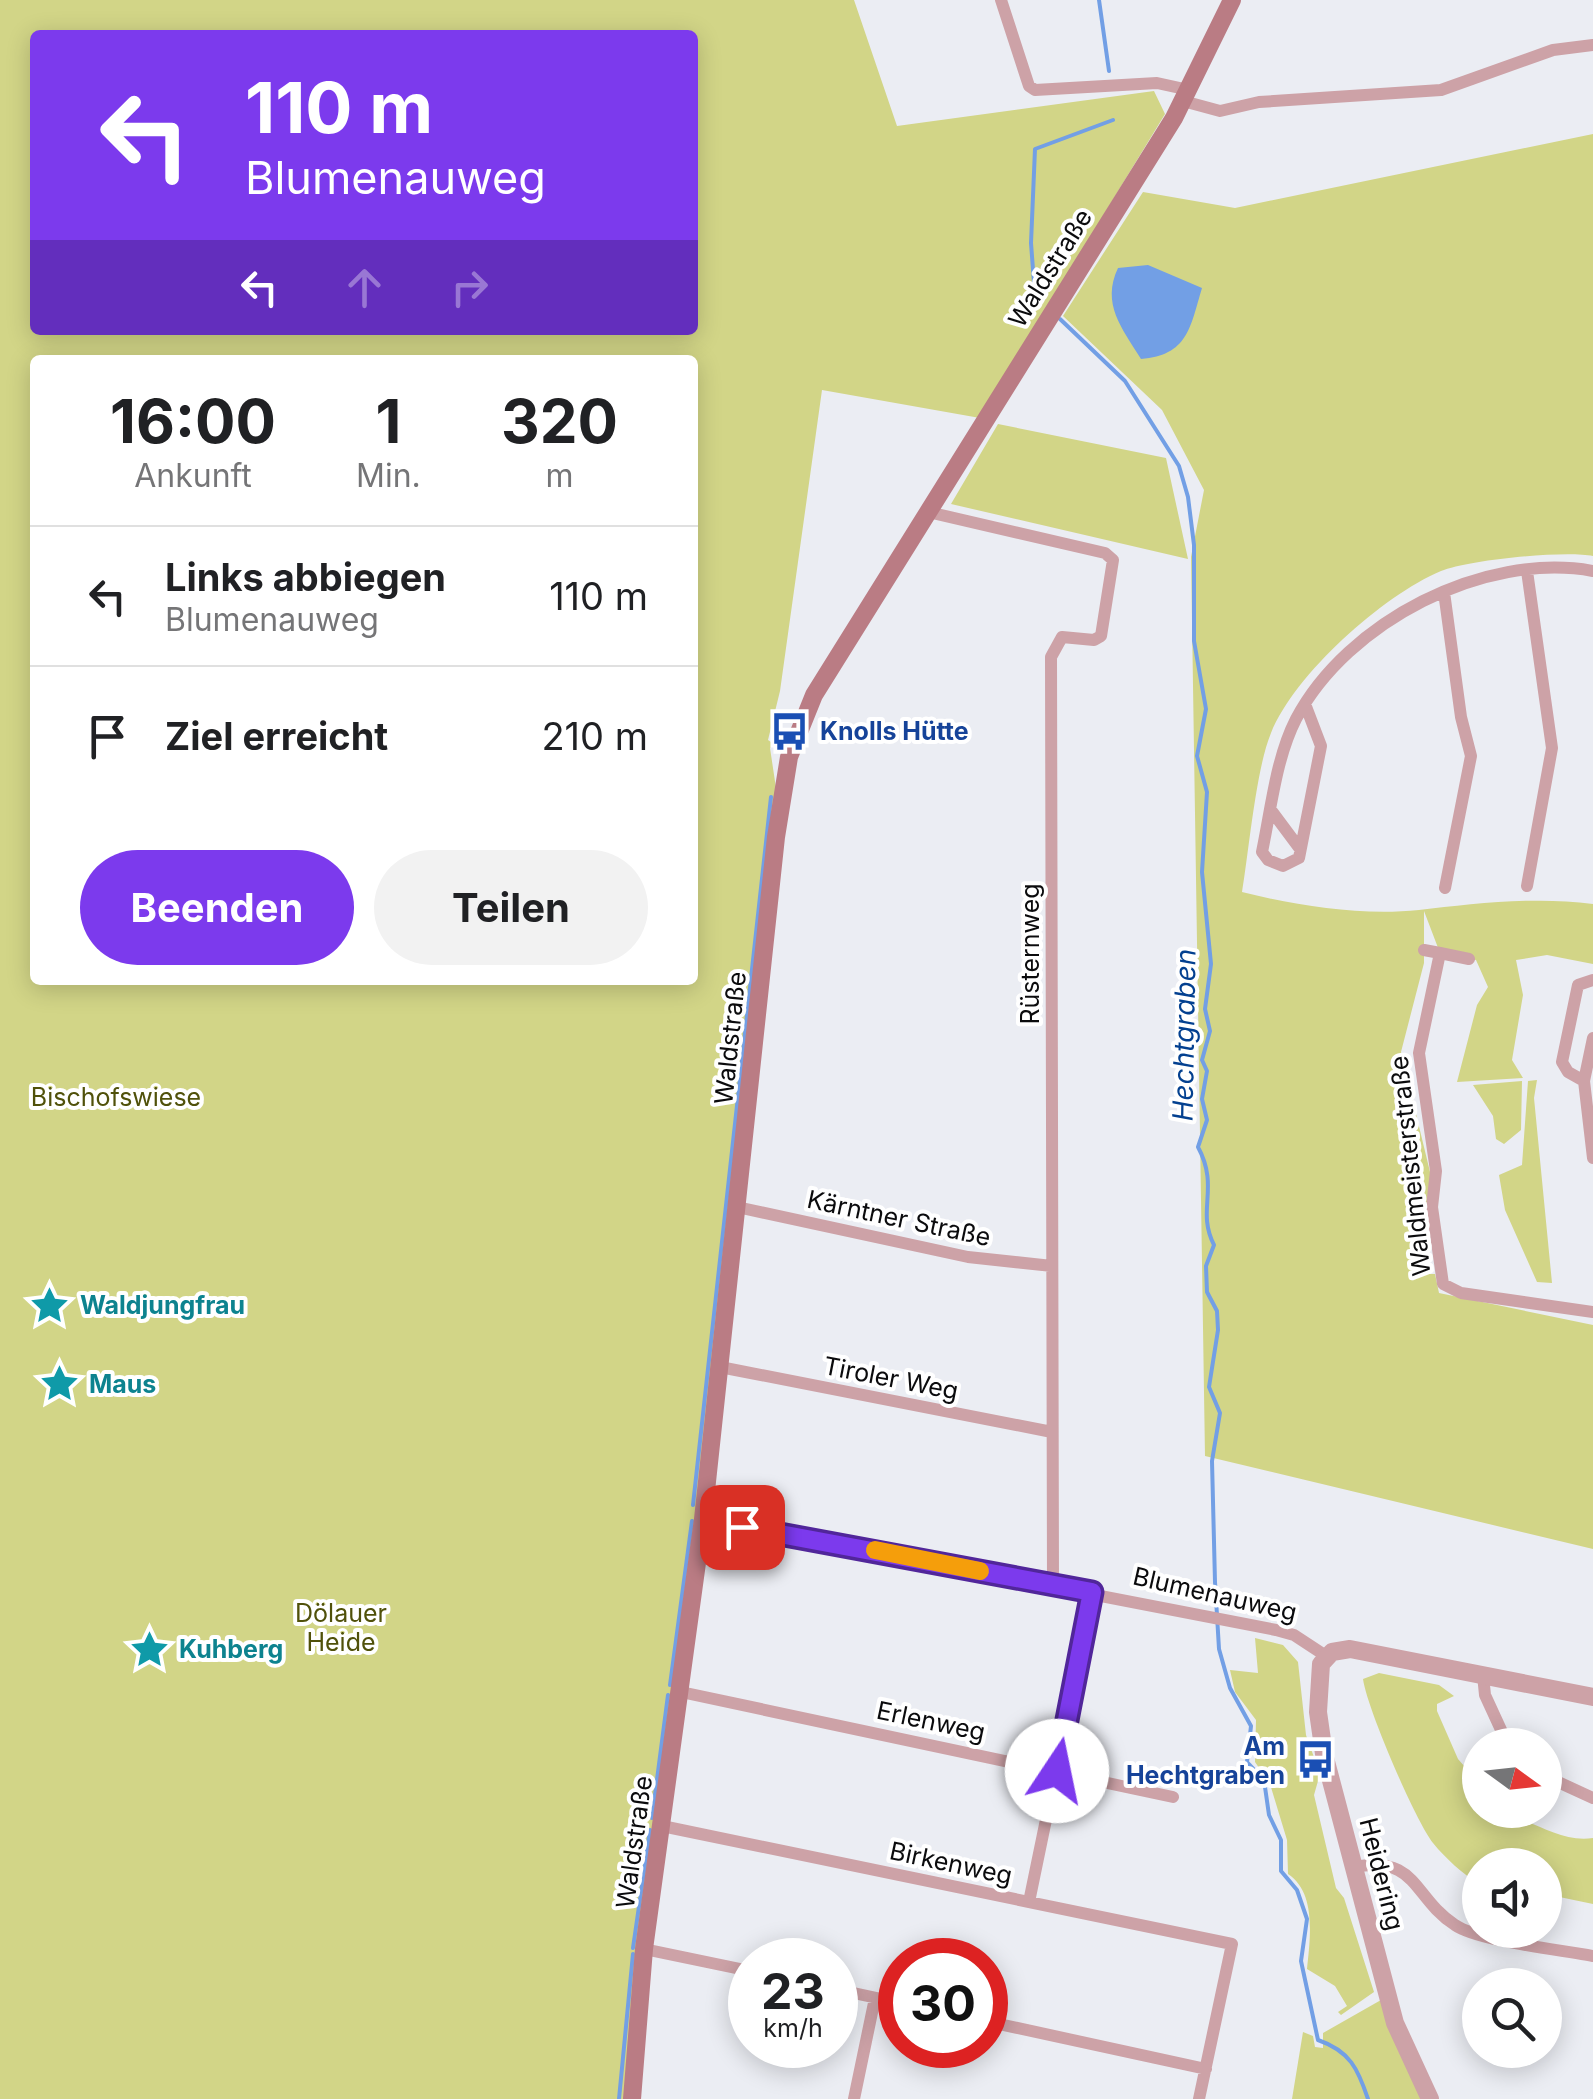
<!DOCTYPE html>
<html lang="de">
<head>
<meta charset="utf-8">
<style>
	body { margin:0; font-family:Inter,sans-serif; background:#f2f2f2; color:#202124; height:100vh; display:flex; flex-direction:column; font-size:38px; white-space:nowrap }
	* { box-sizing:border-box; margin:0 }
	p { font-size:32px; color:#757577 }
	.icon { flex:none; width:55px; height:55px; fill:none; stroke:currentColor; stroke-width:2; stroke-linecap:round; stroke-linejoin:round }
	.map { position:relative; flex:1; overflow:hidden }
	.details { position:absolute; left:30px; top:355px; width:668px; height:630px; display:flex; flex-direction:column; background:#fff; border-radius:10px; box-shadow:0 5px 25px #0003 }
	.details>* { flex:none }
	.banner { position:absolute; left:30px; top:30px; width:668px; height:305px; border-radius:10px; box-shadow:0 5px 25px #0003; background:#7c3aed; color:#fff; overflow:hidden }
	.needle { width:65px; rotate:105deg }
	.controls { position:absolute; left:1462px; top:1728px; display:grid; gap:20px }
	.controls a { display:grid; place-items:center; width:100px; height:100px; border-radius:50%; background:#fff; box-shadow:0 5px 25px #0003; font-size:50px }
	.speed { position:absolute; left:728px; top:1938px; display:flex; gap:20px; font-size:50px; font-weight:700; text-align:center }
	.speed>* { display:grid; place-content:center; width:130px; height:130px; border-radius:50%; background:#fff; box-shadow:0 5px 25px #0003; line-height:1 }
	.speed small { font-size:25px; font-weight:400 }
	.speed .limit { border:15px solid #d22; background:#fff; color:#111 }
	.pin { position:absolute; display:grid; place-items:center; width:85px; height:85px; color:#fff; margin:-42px; border-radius:20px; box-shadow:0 5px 15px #0006 }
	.me { position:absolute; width:110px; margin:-55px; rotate:11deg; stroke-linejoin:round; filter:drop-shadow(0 0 8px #0008) }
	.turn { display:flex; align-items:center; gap:35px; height:210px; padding:0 50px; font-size:45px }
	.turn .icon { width:130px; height:130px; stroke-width:2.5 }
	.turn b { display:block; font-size:70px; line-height:85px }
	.lanes { display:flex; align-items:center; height:95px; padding:0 50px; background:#0003; justify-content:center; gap:50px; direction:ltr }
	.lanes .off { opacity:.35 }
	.eta { display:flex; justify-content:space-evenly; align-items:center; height:170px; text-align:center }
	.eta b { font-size:60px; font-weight:700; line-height:70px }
	.primary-button { display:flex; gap:20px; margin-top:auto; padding:20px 50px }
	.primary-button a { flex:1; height:115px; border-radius:60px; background:#7c3aed; color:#fff; font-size:40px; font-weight:700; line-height:115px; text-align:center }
	.primary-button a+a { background:#f2f2f2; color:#202124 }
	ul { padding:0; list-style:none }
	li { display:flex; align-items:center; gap:30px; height:140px; padding:0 50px; border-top:2px solid #e0e0e0 }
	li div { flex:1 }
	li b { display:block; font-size:38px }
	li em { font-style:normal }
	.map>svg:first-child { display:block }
</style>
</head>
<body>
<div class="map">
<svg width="1593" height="2099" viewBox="0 0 1593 2099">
	<rect width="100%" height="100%" fill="#ebedf3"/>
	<path fill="#d2d587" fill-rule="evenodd" d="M 0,0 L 854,0 L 897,126 L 1154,91 L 1165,114 L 980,418 L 822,390 L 780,691 L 768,740 L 774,744 L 770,748 L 776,788 L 700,1506 L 625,2099 L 0,2099 ZM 35,35 L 692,35 L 692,330 L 35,330 ZM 35,360 L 692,360 L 692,980 L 35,980 Z
		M 1593,134 L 1593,556 C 1564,550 1468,560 1441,571 C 1382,596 1295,674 1271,733 C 1256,769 1249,850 1242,892 C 1297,906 1362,916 1419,910 C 1471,904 1534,896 1593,904 L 1593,964 L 1547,955 L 1516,960 L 1523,995 L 1512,1060 L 1523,1078 L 1457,1082 L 1477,1005 L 1488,987 L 1476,960 L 1440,953 L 1424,911 L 1424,963 L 1401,1052 L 1431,1176 L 1427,1205 L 1420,1216 L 1424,1274 L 1435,1274 L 1439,1293 L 1593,1325 L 1593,1549 L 1205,1456 L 1191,557 L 1204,490 L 1162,410 L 1063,316 L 1143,192 L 1235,208 Z
		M 998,424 L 1166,458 L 1188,559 L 951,504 Z
		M 1537,1080 L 1534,1098 L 1552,1283 L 1537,1282 L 1505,1210 L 1499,1175 L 1522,1165 L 1528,1081 Z
		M 1522,1081 L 1521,1130 L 1504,1144 L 1496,1139 L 1493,1116 L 1473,1085 Z
		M 1255,1638 L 1283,1645 L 1298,1662 L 1306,1735 L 1320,1774 L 1314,1795 L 1336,1888 L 1344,1898 L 1374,1992 L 1341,2015 L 1338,2012 L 1347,2006 L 1335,1986 L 1307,1969 C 1310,1939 1317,1893 1288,1874 L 1287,1840 L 1270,1784 L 1255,1762 L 1256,1720 L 1235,1692 L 1230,1670 L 1258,1673 Z
		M 1379,1673 L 1439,1685 L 1454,1696 L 1437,1704 L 1437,1711 L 1458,1759 L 1480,1784 L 1480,1810 C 1523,1810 1554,1844 1593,1838 L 1593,1904 L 1545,1894 L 1545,1865 L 1480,1865 L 1479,1884 C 1462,1873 1446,1859 1433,1843 C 1415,1820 1367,1708 1363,1679 Z
		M 1381,2000 L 1425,2099 L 1292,2099 L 1303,2032 L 1313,2036 L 1315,2047 L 1323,2048 L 1323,2033 Z"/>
	<path fill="#729fe5" d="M 1148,265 L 1202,288 C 1190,328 1188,355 1141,359 C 1122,328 1101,304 1118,268 Z"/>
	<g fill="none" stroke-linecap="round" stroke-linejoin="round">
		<path stroke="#729fe5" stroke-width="4" d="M 1099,0 L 1109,71
			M 1039,300 L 1035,296 L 1031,243 L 1035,149 L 1113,120
			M 1060,319 L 1125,381 L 1179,466 L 1188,497 L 1194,545 L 1194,641 L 1206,709 L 1197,756 L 1207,792 L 1202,872 L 1211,964 L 1205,1009 L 1210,1031 L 1202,1060 L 1207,1071 L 1202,1099 L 1207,1120 L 1198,1147 C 1220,1188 1196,1210 1214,1245 L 1206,1266 L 1207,1292 L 1217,1311 L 1218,1330 L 1209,1387 L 1220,1413 L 1212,1461 L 1215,1582 L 1219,1649 L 1230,1688 L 1251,1726 L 1247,1762 L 1264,1780 L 1269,1815 L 1281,1840 L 1281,1871 L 1297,1890 L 1307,1919 L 1301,1961 L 1318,2040 C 1350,2051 1358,2069 1368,2099
			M 693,1505 L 771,797
			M 670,1685 L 692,1521
			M 652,1818 L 668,1695
			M 633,1948 L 650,1830
			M 619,2099 L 633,1954"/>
		<path stroke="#cda2a7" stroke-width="12" d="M 1001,0 L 1029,86 L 1035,90 L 1157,83 L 1189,90
			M 1183,101 L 1220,111 L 1259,102 L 1441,90 L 1553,50 L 1593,45
			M 928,512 L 1105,553 L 1113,560 L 1101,636 L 1094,640 L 1062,637 L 1051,657 L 1053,1585
			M 1527,571 L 1552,748 L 1527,886
			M 1444,592 L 1461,717 L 1471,756 L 1445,888
			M 1305,704 L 1321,746 L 1299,858 L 1283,866 L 1268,860 L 1262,852 C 1271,809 1276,758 1296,719 C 1347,622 1484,551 1593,571
			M 1271,810 L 1300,849
			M 1424,950 L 1440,953 L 1419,1053 L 1436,1171 L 1432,1207 L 1443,1284 L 1461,1293 L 1593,1312
			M 1440,953 L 1469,959
			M 1593,1038 L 1584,1081 L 1593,1158
			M 1584,1081 L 1568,1072 L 1562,1062 L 1578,985 L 1593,980
			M 737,1207 L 968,1257 L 1052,1266
			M 720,1367 L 1052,1432
			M 703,1519 L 1276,1630 L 1294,1635 L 1326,1656
			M 1483,1675 L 1485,1695 L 1508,1745
			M 681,1692 L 1173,1797
			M 1545,1776 L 1593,1798
			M 662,1826 L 1232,1944 L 1199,2099
			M 1354,1867 C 1418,1855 1412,1897 1455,1925 C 1478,1941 1562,1950 1593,1956
			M 1029,1902 L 1093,1592
			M 644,1949 L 750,1971
			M 835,1989 L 900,2003
			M 985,2021 L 1206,2069
			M 854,2099 L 875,1998"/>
		<path stroke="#cda2a7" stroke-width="18" d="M 1430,2099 L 1395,2023 L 1324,1754 L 1318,1712 L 1321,1664 L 1332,1652 L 1350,1649 L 1593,1697"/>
		<path stroke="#ba7c84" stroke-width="18" d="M 632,2099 L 644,1949 L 703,1519 L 776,837 L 789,757 L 814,695 L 1174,118 L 1232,0"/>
	</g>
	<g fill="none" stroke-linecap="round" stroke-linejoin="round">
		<defs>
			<path id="route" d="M 742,1527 L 1092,1592 L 1057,1771"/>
		</defs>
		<use href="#route" stroke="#51269a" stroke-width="25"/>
		<use href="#route" stroke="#7c3aed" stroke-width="18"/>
		<path stroke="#f59e0b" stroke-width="18" d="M 875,1550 L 980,1571"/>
	</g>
	<defs>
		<symbol id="bus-bare" viewBox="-9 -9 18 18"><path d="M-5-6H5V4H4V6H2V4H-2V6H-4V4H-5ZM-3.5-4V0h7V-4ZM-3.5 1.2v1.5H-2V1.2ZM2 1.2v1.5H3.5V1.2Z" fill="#1a4fb4" stroke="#fff" stroke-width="2.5" paint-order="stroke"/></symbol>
		<symbol id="sight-bare" viewBox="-9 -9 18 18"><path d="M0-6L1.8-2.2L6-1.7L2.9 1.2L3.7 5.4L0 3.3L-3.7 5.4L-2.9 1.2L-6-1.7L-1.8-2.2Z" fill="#0f9aa8" stroke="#fff" stroke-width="2.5" paint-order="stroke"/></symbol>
	</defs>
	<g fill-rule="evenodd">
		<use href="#bus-bare" x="762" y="704" width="55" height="55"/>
		<use href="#sight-bare" x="22" y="1278" width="55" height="55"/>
		<use href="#sight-bare" x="32" y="1356" width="55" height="55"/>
		<use href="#sight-bare" x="122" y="1622" width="55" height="55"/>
		<use href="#bus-bare" x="1288" y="1732" width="55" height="55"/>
	</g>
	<g text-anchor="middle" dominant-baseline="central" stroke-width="8" stroke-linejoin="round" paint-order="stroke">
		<g font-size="25" fill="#0b0b0d" stroke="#fff">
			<text transform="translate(1050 268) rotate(-58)">Waldstraße</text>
			<text transform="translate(1030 954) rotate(-90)">Rüsternweg</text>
			<text transform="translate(730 1038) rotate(-84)">Waldstraße</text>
			<text transform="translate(1410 1166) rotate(-96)">Waldmeisterstraße</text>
			<text transform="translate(899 1218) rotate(12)">Kärntner Straße</text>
			<text transform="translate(891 1378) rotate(11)">Tiroler Weg</text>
			<text transform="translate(1215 1594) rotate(13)">Blumenauweg</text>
			<text transform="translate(931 1721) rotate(12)">Erlenweg</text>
			<text transform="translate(634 1842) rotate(-82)">Waldstraße</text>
			<text transform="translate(951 1863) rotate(12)">Birkenweg</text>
			<text transform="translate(1382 1874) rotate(76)">Heidering</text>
		</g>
		<g font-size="25" font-weight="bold" fill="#164399" stroke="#fff" text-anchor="start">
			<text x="820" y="731">Knolls Hütte</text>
			<text x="1285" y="1746" text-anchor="end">Am<tspan x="1285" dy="29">Hechtgraben</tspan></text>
		</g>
		<g font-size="25" fill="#50510a" stroke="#fff">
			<text x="116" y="1097">Bischofswiese</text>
			<text x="341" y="1613">Dölauer<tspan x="341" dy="29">Heide</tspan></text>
		</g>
		<g font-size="25" font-weight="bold" fill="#0d838f" stroke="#fff" text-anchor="start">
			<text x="80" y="1305">Waldjungfrau</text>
			<text x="89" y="1384">Maus</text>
			<text x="179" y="1649">Kuhberg</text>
		</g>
		<g font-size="28" font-style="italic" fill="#034090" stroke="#fff">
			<text transform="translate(1184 1035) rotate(-89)">Hechtgraben</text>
		</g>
	</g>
</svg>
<div class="controls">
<a><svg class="needle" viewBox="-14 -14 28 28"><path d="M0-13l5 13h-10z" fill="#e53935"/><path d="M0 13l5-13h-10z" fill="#757577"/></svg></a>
<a><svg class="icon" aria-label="sound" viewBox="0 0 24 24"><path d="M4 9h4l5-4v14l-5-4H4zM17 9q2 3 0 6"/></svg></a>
<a><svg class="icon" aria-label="search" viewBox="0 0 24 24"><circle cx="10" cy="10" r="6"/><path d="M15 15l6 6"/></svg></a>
</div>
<div class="speed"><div>23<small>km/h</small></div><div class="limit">30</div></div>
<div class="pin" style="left:742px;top:1527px;background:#d93025"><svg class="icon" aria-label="arrive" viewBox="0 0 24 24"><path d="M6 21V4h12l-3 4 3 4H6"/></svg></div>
<svg class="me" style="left:1057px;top:1771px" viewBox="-20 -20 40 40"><circle r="19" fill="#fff"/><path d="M0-13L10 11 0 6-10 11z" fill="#7c3aed"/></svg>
<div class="banner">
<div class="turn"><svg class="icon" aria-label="left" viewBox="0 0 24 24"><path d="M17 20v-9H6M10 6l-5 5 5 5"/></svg><div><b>110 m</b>Blumenauweg</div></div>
<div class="lanes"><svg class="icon" aria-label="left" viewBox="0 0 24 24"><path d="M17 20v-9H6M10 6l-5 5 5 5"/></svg><svg class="icon off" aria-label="ahead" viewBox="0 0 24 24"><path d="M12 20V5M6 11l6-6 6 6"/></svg><svg class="icon off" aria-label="right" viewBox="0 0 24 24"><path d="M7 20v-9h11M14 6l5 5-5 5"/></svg></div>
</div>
<section class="details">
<div class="eta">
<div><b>16:00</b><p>Ankunft</p></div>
<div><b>1</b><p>Min.</p></div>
<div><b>320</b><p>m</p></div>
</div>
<ul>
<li><svg class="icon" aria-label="left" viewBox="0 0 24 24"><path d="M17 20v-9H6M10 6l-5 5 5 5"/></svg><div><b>Links abbiegen</b><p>Blumenauweg</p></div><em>110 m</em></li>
<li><svg class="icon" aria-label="arrive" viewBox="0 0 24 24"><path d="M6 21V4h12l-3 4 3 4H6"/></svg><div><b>Ziel erreicht</b></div><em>210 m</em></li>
</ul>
<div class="primary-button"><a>Beenden</a><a>Teilen</a></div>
</section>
</div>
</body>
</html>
